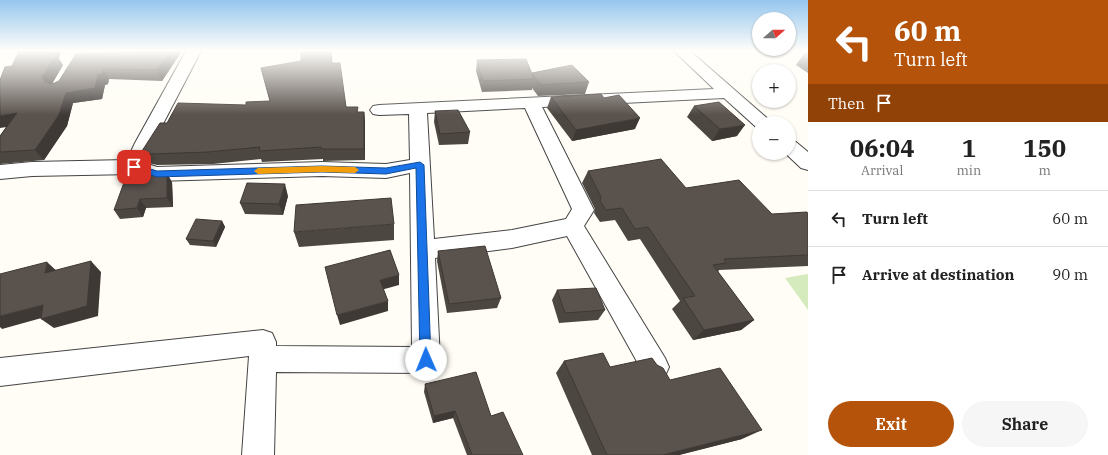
<!DOCTYPE html>
<html lang="en">
<head>
<meta charset="utf-8">
<style>
	body { margin:0; font-family:"IBM Plex Serif",serif; background:#f6f6f6; color:#222; height:100vh; display:flex; flex-direction:column; font-size:15px; white-space:nowrap }
	* { box-sizing:border-box; margin:0 }
	p { font-size:13px; color:#767676 }
	.icon { flex:none; width:22px; height:22px; fill:none; stroke:currentColor; stroke-width:2; stroke-linecap:round; stroke-linejoin:round }
	.map { position:relative; flex:1; overflow:hidden }
	.details { display:flex; flex-direction:column; background:#fff; width:300px }
	.details>* { flex:none }
	.banner { background:#b45309; color:#fff; overflow:hidden }
	.needle { width:26px; rotate:69deg }
	.buttons { position:absolute; left:752px; top:12px; display:grid; gap:8px }
	.buttons a { display:grid; place-items:center; width:44px; height:44px; border-radius:50%; background:#fff; box-shadow:0 1px 3px #0004; font-size:20px }
	.pin { position:absolute; display:grid; place-items:center; width:34px; height:34px; color:#fff; margin:-17px; border-radius:8px; box-shadow:0 2px 6px #0006 }
	.me { position:absolute; width:44px; margin:-22px; rotate:359deg; stroke-linejoin:round; filter:drop-shadow(0 0 3px #0008) }
	.turn { display:flex; align-items:center; gap:14px; height:84px; padding:0 20px; font-size:18px }
	.turn .icon { width:52px; height:52px; stroke-width:2.5 }
	.turn b { display:block; font-size:28px; line-height:34px }
	.then { display:flex; align-items:center; height:38px; padding:0 20px; background:#0003; gap:8px; font-size:15px }
	.eta { display:flex; justify-content:space-evenly; align-items:center; height:68px; text-align:center }
	.eta b { font-size:24px; font-weight:700; line-height:28px }
	.action { display:flex; gap:8px; margin-top:auto; padding:8px 20px }
	.action a { flex:1; height:46px; border-radius:24px; background:#b45309; color:#fff; font-size:16px; font-weight:700; line-height:46px; text-align:center }
	.action a+a { background:#f6f6f6; color:#222 }
	ul { padding:0; list-style:none }
	li { display:flex; align-items:center; gap:12px; height:56px; padding:0 20px; border-top:1px solid #e0e0e0 }
	li div { flex:1 }
	li b { display:block; font-size:15px }
	li em { font-style:normal }
	main { display:flex; flex:1; min-height:0 }
	.map>svg:first-child { display:block }
</style>
</head>
<body>
<main>
<div class="map">
<svg width="808" height="455" viewBox="0 0 808 455">
	<rect width="100%" height="100%" fill="#fffdf5"/>
	<path fill="#d5ebbd" d="M 808,274 L 808,310 L 785,278 Z"/>
	<g fill="none" stroke-linecap="round" stroke-linejoin="round">
		<defs>
			<path id="minor" d="M 186,51 L 201,51 L 153,143 L 145,163 L 157,167 L 322,162 L 386,164 L 410,160 L 409,114 L 379,115 L 373,114 L 370,110 L 373,106 L 379,105 L 714,89 L 674,51 L 690,51 L 768,119 L 771,123 L 759,123 L 759,128 L 756,127 L 724,98 L 542,107 L 594,210 L 584,226 L 665,358 L 669,367 L 665,376 L 655,380 L 645,376 L 567,236 L 512,248 L 435,258 L 440,360 L 436,369 L 426,373 L 276,372 L 274,455 L 242,455 L 249,356 L 0,386 L 0,358 L 263,330 L 272,333 L 276,342 L 276,346 L 412,347 L 410,173 L 386,178 L 322,176 L 157,181 L 133,174 L 32,176 L 0,179 L 0,165 L 32,162 L 127,160 L 135,143 ZM 525,108 L 572,209 L 566,219 L 512,230 L 434,239 L 427,113 Z
				M 789,140 L 796,142 L 808,152 L 808,170 L 801,168 L 785,153 L 789,153 Z"/>
		</defs>
		<use href="#minor" stroke="#444" stroke-width="2"/>
		<use href="#minor" fill="#fff" fill-rule="evenodd"/>
	</g>
	<path fill="#4d4742" d="M 136,51 L 182,51 L 162,81 L 109,79 L 108,84 L 105,85 L 102,99 L 73,103 L 67,126 L 44,160 L 0,164 L 0,136 L 6,127 L 12,66 L 59,59 L 63,65 L 52,84 Z
		M 331,51 L 332,63 L 346,107 L 358,112 L 364,112 L 365,124 L 365,160 L 323,161 L 323,159 L 262,162 L 261,159 L 213,164 L 157,165 L 149,163 L 142,151 L 167,123 L 246,105 L 270,101 L 301,61 Z
		M 806,51 L 808,51 L 808,73 L 796,65 Z
		M 477,60 L 532,73 L 589,82 L 585,94 L 538,96 L 532,88 L 532,90 L 482,92 L 476,71 Z
		M 551,97 L 635,129 L 572,141 L 547,108 Z
		M 694,106 L 737,136 L 712,141 L 687,117 Z
		M 435,111 L 470,132 L 468,144 L 439,145 L 434,122 Z
		M 588,171 L 686,188 L 772,214 L 808,214 L 808,266 L 719,270 L 718,272 L 754,320 L 741,330 L 693,340 L 672,309 L 680,301 L 640,239 L 628,241 L 615,220 L 600,222 L 594,213 L 595,209 L 582,183 Z
		M 172,182 L 173,207 L 146,208 L 143,217 L 120,219 L 114,210 Z
		M 288,196 L 283,215 L 245,214 L 240,203 Z
		M 222,221 L 225,227 L 216,247 L 190,245 L 186,239 Z
		M 394,224 L 394,240 L 299,247 L 294,232 Z
		M 438,251 L 501,298 L 497,308 L 447,313 L 437,261 Z
		M 557,290 L 605,310 L 598,320 L 559,323 L 552,300 Z
		M 564,361 L 610,367 L 657,365 L 670,380 L 742,439 L 679,455 L 592,455 L 556,373 Z
		M 425,384 L 491,416 L 523,455 L 467,455 L 453,418 L 433,423 L 424,392 Z"/>
	<path fill="#3f3936" d="M 51,51 L 61,51 L 59,59 L 63,65 L 50,87 L 45,82 L 42,77 Z
		M 170,51 L 182,51 L 162,81 L 157,70 Z
		M 103,69 L 109,79 L 108,84 L 105,85 L 102,99 L 73,103 L 67,126 L 44,160 L 35,150 L 66,93 L 98,74 Z
		M 364,112 L 365,124 L 365,160 L 364,149 Z
		M 17,113 L 26,124 L 0,128 L 0,116 Z
		M 640,118 L 635,129 L 572,141 L 576,130 Z
		M 745,125 L 737,136 L 712,141 L 720,129 Z
		M 167,173 L 172,182 L 173,207 L 167,198 Z
		M 285,184 L 288,196 L 283,215 L 279,204 Z
		M 140,199 L 146,208 L 143,217 L 137,208 Z
		M 222,221 L 225,227 L 216,247 L 213,241 Z
		M 91,261 L 101,272 L 98,316 L 54,328 L 41,319 Z
		M 47,262 L 59,273 L 45,273 Z
		M 399,275 L 399,285 L 381,290 L 380,280 Z
		M 388,301 L 388,311 L 340,325 L 337,315 Z
		M 43,305 L 56,314 L 2,329 L 0,327 L 0,316 Z
		M 754,320 L 741,330 L 693,340 L 704,330 Z
		M 455,411 L 453,418 L 433,423 L 434,416 Z
		M 762,430 L 742,439 L 679,455 L 663,455 Z"/>
	<path fill="#5a524d" stroke="#3f3936" d="M 19,51 L 51,51 L 49,55 L 56,55 L 42,77 L 45,82 L 52,84 L 59,81 L 76,54 L 136,51 L 170,51 L 157,70 L 103,69 L 102,74 L 98,74 L 95,88 L 66,93 L 59,115 L 35,150 L 0,152 L 0,136 L 17,113 L 0,116 L 0,80 L 5,67 L 12,66 Z
		M 301,51 L 331,51 L 332,63 L 340,63 L 346,107 L 358,107 L 357,112 L 364,112 L 364,149 L 321,149 L 321,147 L 259,151 L 260,147 L 208,152 L 151,154 L 142,151 L 160,123 L 167,123 L 178,103 L 246,105 L 246,102 L 270,101 L 261,68 L 301,61 Z
		M 526,59 L 534,79 L 483,81 L 477,60 Z
		M 572,65 L 589,82 L 541,85 L 532,73 Z
		M 601,94 L 604,98 L 619,95 L 640,118 L 576,130 L 551,97 Z
		M 719,102 L 745,125 L 720,129 L 694,106 Z
		M 458,110 L 470,132 L 440,134 L 435,111 Z
		M 661,159 L 686,188 L 739,180 L 772,214 L 807,212 L 808,214 L 808,255 L 724,259 L 726,263 L 713,265 L 754,320 L 704,330 L 683,298 L 695,296 L 648,227 L 635,229 L 622,208 L 606,210 L 600,201 L 601,197 L 588,171 Z
		M 135,169 L 151,173 L 167,173 L 167,198 L 140,199 L 137,208 L 114,210 L 126,177 L 130,177 Z
		M 247,183 L 285,184 L 279,204 L 240,203 Z
		M 391,198 L 394,224 L 294,232 L 296,205 Z
		M 196,219 L 222,221 L 213,241 L 186,239 Z
		M 485,246 L 501,298 L 449,304 L 438,251 Z
		M 390,250 L 399,275 L 380,280 L 388,301 L 337,315 L 325,267 Z
		M 91,261 L 87,306 L 41,319 L 43,305 L 0,316 L 0,274 L 47,262 L 45,273 Z
		M 596,288 L 605,310 L 565,313 L 557,290 Z
		M 603,353 L 610,367 L 652,358 L 657,365 L 663,368 L 670,380 L 720,368 L 762,430 L 663,455 L 607,455 L 564,361 Z
		M 476,372 L 491,416 L 503,412 L 523,455 L 472,455 L 455,411 L 434,416 L 425,384 Z"/>
	<linearGradient id="sky" x2="0" y2="1"><stop stop-color="#95c6ee"/><stop offset="0.44" stop-color="#fffefa"/><stop offset="1" stop-color="#fffefa" stop-opacity="0"/></linearGradient>
	<rect width="808" height="115" fill="url(#sky)"/>
	<path fill="#1a73e8" stroke="#114b97" d="M 420,162 L 424,165 L 431,360 L 429,364 L 426,366 L 422,364 L 420,360 L 416,168 L 386,174 L 322,172 L 157,177 L 131,169 L 130,167 L 134,164 L 157,171 L 322,166 L 386,168 Z"/>
	<path fill="#f59e0b" d="M 322,166 L 355,167 L 359,170 L 355,173 L 322,172 L 258,174 L 254,171 L 258,168 Z"/>
</svg>
<div class="buttons">
<a><svg class="needle" viewBox="-14 -14 28 28"><path d="M0-13l5 13h-10z" fill="#e53935"/><path d="M0 13l5-13h-10z" fill="#767676"/></svg></a>
<a>+</a>
<a>−</a>
</div>
<div class="pin" style="left:134px;top:167px;background:#d93025"><svg class="icon" aria-label="arrive" viewBox="0 0 24 24"><path d="M6 21V4h12l-3 4 3 4H6"/></svg></div>
<svg class="me" style="left:426px;top:360px" viewBox="-20 -20 40 40"><circle r="19" fill="#fff"/><path d="M0-13L10 11 0 6-10 11z" fill="#1a73e8"/></svg>
</div>
<section class="details">
<div class="banner">
<div class="turn"><svg class="icon" aria-label="left" viewBox="0 0 24 24"><path d="M17 20v-9H6M10 6l-5 5 5 5"/></svg><div><b>60 m</b>Turn left</div></div>
<div class="then">Then<svg class="icon" aria-label="arrive" viewBox="0 0 24 24"><path d="M6 21V4h12l-3 4 3 4H6"/></svg></div>
</div>
<div class="eta">
<div><b>06:04</b><p>Arrival</p></div>
<div><b>1</b><p>min</p></div>
<div><b>150</b><p>m</p></div>
</div>
<ul>
<li><svg class="icon" aria-label="left" viewBox="0 0 24 24"><path d="M17 20v-9H6M10 6l-5 5 5 5"/></svg><div><b>Turn left</b></div><em>60 m</em></li>
<li><svg class="icon" aria-label="arrive" viewBox="0 0 24 24"><path d="M6 21V4h12l-3 4 3 4H6"/></svg><div><b>Arrive at destination</b></div><em>90 m</em></li>
</ul>
<div class="action"><a>Exit</a><a>Share</a></div>
</section>
</main>
</body>
</html>
